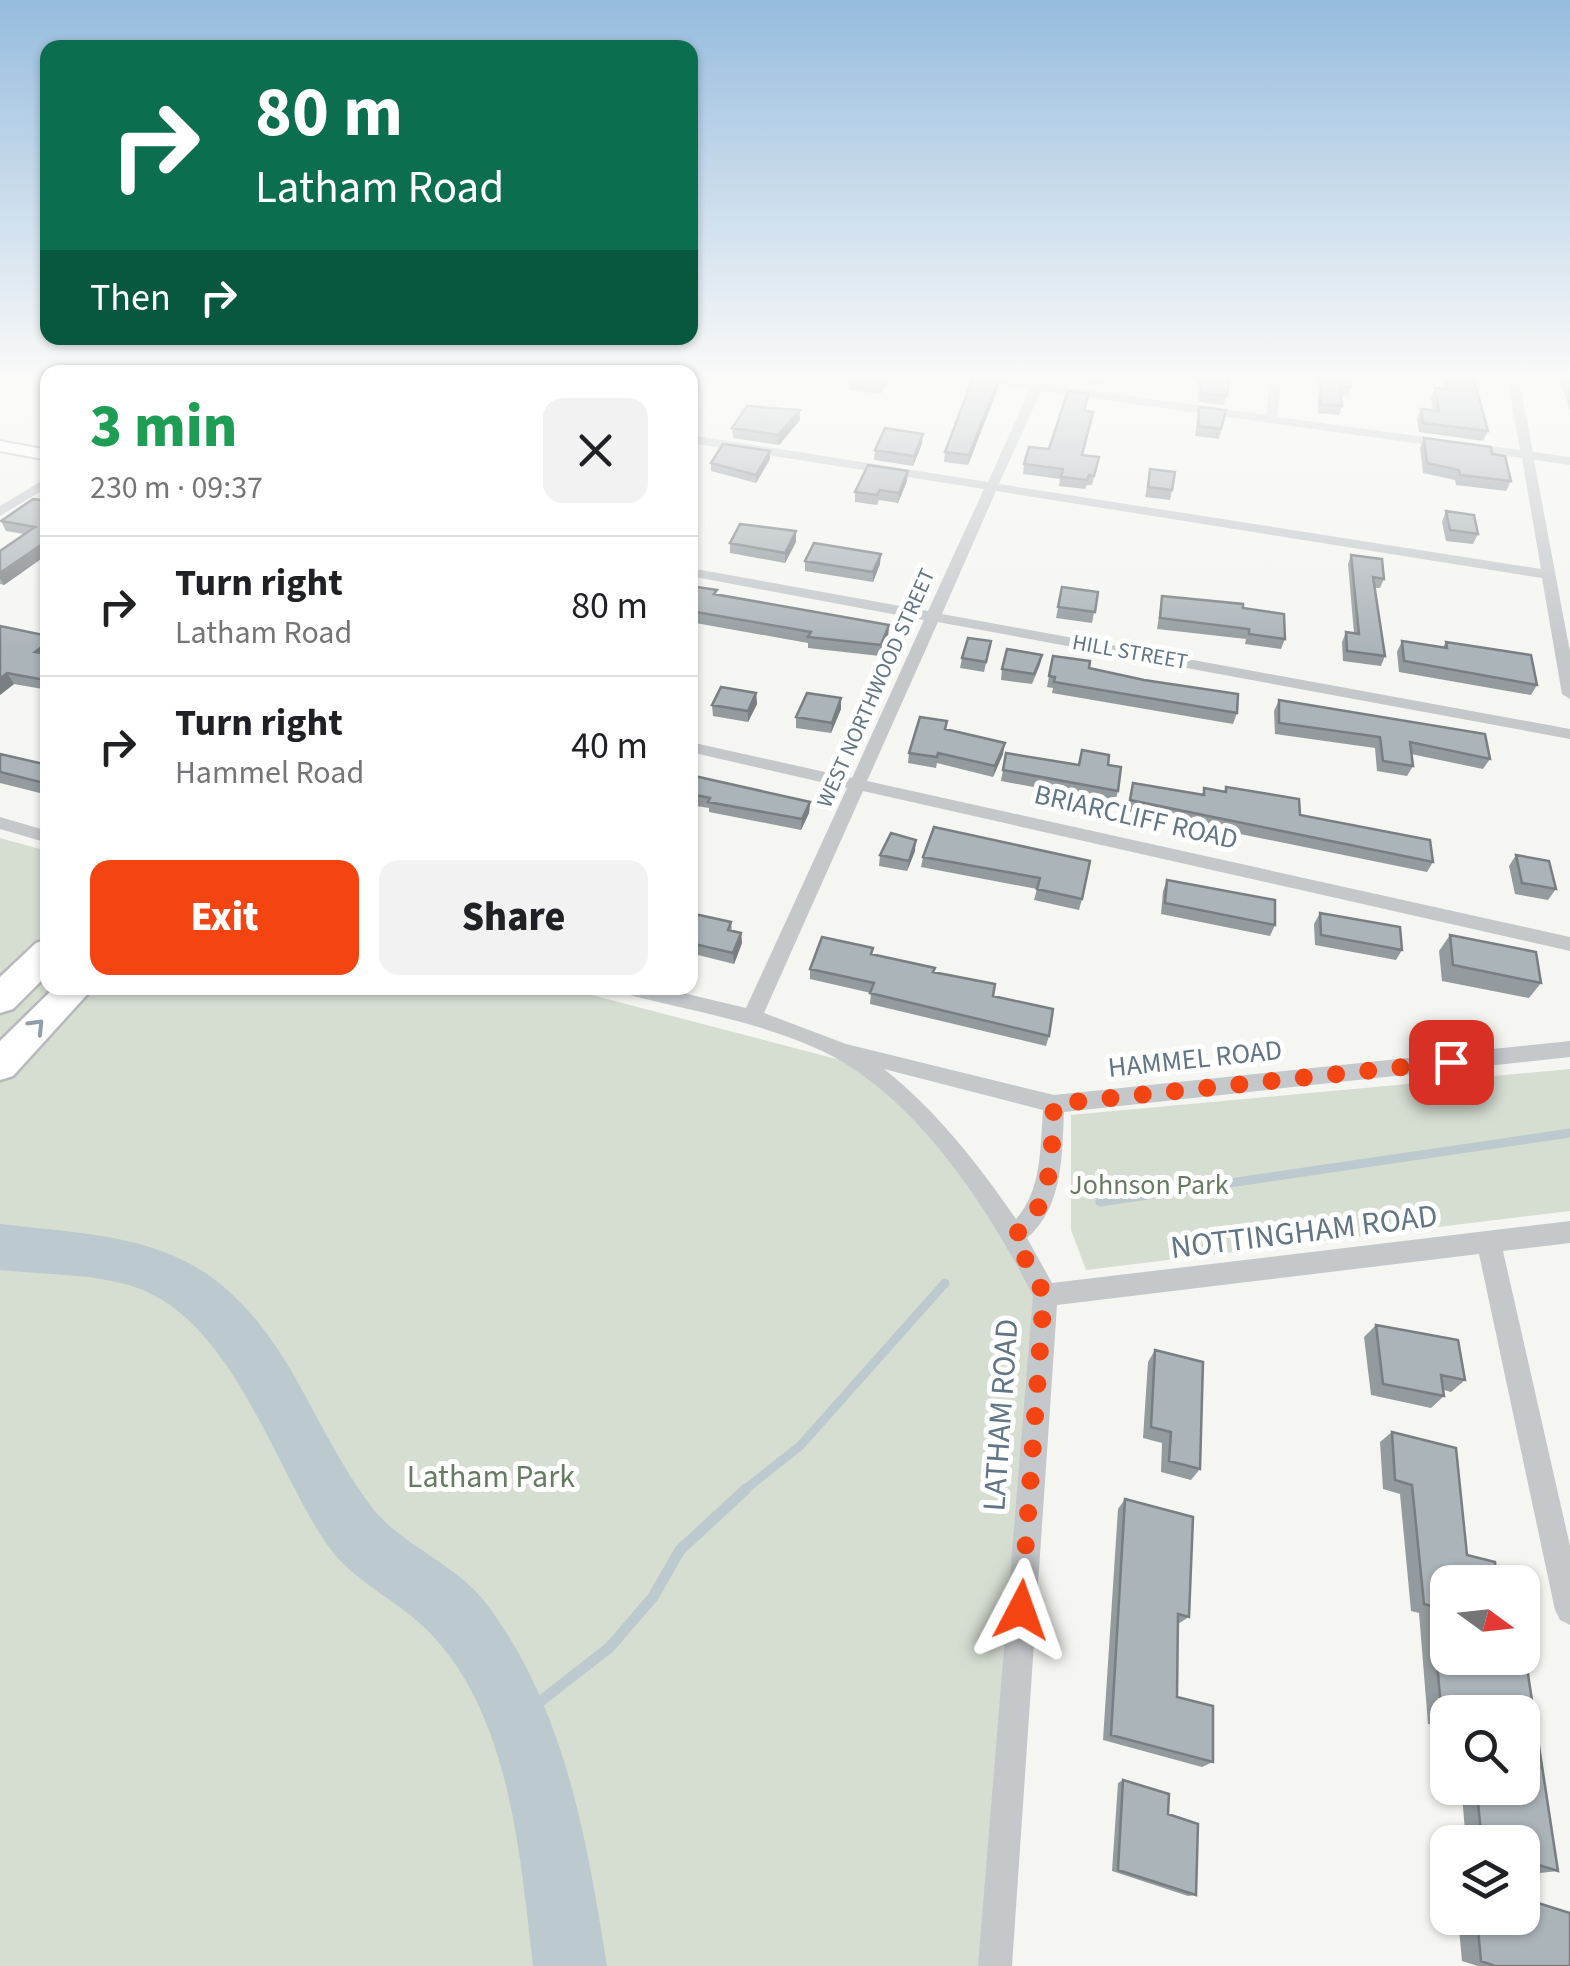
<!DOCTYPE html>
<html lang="en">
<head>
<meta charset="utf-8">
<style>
	body { margin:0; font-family:"Source Sans 3",sans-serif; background:#f2f2f2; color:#202124; height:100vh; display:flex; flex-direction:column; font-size:38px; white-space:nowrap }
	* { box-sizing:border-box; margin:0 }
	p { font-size:32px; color:#757577 }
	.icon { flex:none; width:55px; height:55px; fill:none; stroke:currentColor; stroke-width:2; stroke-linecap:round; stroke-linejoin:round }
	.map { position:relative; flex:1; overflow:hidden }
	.drawer { position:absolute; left:40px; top:365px; width:658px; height:630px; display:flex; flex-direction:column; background:#fff; border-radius:20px; box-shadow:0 2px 8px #0004 }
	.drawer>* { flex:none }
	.guide { position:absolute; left:40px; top:40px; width:658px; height:305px; border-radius:20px; box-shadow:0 2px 8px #0004; background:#0b6e4f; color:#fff; overflow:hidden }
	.needle { width:65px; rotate:105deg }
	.buttons { position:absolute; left:1430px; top:1565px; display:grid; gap:20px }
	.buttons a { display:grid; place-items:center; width:110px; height:110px; border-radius:20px; background:#fff; box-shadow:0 2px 8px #0004; font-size:50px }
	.pin { position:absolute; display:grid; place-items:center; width:85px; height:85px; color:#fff; margin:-42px; border-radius:20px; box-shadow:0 5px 15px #0006 }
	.me { position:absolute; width:110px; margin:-55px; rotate:4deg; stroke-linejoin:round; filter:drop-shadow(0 0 8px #0008) }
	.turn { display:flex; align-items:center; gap:35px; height:210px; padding:0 50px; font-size:45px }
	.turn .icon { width:130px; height:130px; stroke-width:2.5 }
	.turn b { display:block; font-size:70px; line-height:85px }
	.then { display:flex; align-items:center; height:95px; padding:0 50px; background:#0003; gap:20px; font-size:38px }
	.round { display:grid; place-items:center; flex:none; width:105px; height:105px; border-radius:20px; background:#f2f2f2 }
	.summary { display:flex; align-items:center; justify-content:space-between; height:170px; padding:0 50px }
	h1 { font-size:60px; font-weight:800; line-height:75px; color:#1e9e55 }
	.action { display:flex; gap:20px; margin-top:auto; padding:20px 50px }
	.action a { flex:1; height:115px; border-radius:20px; background:#f44412; color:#fff; font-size:40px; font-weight:800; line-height:115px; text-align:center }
	.action a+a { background:#f2f2f2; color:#202124 }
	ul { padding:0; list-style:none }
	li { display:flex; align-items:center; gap:30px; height:140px; padding:0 50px; border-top:2px solid #e0e0e0 }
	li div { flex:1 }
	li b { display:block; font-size:38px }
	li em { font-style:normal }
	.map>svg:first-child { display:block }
</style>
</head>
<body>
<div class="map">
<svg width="1570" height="1966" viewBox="0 0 1570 1966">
	<rect width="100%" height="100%" fill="#f5f5f1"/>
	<path fill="#d6ddd1" d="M 0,838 L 47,851 L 48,988 L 565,988 L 863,1066 L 928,1126 L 1045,1295 L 995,1966 L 0,1966 Z
		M 1570,1069 L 1570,1211 L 1086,1270 L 1071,1230 L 1071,1115 Z"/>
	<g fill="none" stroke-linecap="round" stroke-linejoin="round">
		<path stroke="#bcc9ce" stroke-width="9" d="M 1100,1202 L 1570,1133
			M 743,1491 L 800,1446 L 945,1283"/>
		<path stroke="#bcc9ce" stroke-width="11" d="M 519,1718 L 610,1647 L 653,1597 L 680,1550 L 746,1489"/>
		<path fill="#bcc9ce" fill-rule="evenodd" d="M 0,1224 C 136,1239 211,1238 289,1367 C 316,1413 338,1462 370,1505 C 401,1546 454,1562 485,1602 C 565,1706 587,1841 607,1966 L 533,1966 C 520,1856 511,1716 429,1632 C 397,1599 352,1582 326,1543 C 273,1465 232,1320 135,1287 C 93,1273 44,1275 0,1270 Z"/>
		<defs>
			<path id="secondary" d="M 0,441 L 48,450 L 48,460 L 0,451 Z"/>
			<path id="highway" d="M 48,939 L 48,974 L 13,1009 L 0,1013 L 0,977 L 36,943 Z
				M 54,988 L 93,988 L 13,1076 L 0,1080 L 0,1041 Z"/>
		</defs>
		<use href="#secondary" stroke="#b6bcc0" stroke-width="4"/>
		<use href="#highway" stroke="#b6babd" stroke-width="5"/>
		<path fill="#c4c8cb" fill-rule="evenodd" d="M 954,376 L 1033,383 L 1037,376 L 1047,376 L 1044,384 L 1266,415 L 1271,376 L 1282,376 L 1277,417 L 1520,450 L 1507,376 L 1518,376 L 1533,452 L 1570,457 L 1570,465 L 1534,460 L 1570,652 L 1570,699 L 1562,694 L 1542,578 L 996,491 L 942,614 L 1570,729 L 1570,739 L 938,622 L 867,781 L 1570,937 L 1570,951 L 863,791 L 764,1013 L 846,1044 L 1054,1095 L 1570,1041 L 1570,1057 L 1064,1112 C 1062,1156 1063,1207 1027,1238 L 1052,1283 L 1570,1221 L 1570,1243 L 1503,1251 L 1570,1546 L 1570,1625 L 1560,1620 L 1555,1610 L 1479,1254 L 1057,1305 L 1012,1966 L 978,1966 L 1033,1296 C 989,1208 914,1094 822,1051 C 763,1023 697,1012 633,996 L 626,993 L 623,988 L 662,988 L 746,1008 L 847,788 L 690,752 L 690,742 L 852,778 L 924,620 L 690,576 L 690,568 L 928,611 L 984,489 L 690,443 L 690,435 L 988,482 L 1030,389 L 959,379 ZM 1041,391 L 1522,458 L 1541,569 L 999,484 ZM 884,1069 L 1043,1110 C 1040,1148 1042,1190 1016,1219 C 978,1164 937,1111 884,1069 Z
			M 48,477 L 48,487 L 0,516 L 0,506 Z
			M 0,817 L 48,831 L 48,843 L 0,829 Z"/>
		<use href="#secondary" fill="#fff" fill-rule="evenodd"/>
		<use href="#highway" fill="#fff" fill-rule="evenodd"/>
	</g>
	<path fill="#939b9f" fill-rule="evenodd" d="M 785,376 L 817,376 L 814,381 Z
		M 893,376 L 880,394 L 850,390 L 850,381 Z
		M 1080,376 L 1103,376 L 1101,385 L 1079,382 Z
		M 1197,376 L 1229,376 L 1224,405 L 1198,402 Z
		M 1318,376 L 1350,376 L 1351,387 L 1348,396 L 1341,395 L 1342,406 L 1339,415 L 1318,413 Z
		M 1444,376 L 1473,376 L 1488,431 L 1483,441 L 1419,432 L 1417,419 L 1421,409 L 1433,411 L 1431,398 L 1435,388 L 1442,389 L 1446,383 Z
		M 1560,376 L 1570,376 L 1570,411 Z
		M 999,379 L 998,388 L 968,465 L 944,462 L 945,452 Z
		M 1199,407 L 1226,410 L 1219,439 L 1195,436 Z
		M 800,410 L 800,420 L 779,445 L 733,438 L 732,428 Z
		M 1084,411 L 1083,455 L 1099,457 L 1092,485 L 1087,485 L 1085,489 L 1059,486 L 1060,479 L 1023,474 L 1024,464 L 1049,449 Z
		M 1424,438 L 1492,454 L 1511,481 L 1506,491 L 1456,485 L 1455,480 L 1423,473 L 1420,448 Z
		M 922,444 L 913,466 L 874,460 L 875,450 Z
		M 770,459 L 756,483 L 711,471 L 711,463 Z
		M 1150,469 L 1172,490 L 1170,500 L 1145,497 Z
		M 907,481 L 898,503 L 879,500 L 877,505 L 855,502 L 855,492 Z
		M 48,501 L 48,554 L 4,585 L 0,584 L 0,551 L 24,534 L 6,531 L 1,521 Z
		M 1446,511 L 1478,534 L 1473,544 L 1446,541 L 1442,522 Z
		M 796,542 L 785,563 L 730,553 L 730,543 Z
		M 1351,555 L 1384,579 L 1380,588 L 1375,588 L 1385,656 L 1381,666 L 1343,661 L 1342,642 L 1346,632 L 1354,633 L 1348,564 Z
		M 805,561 L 880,564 L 873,582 L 805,571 Z
		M 690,586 L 717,595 L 889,625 L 888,636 L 880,656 L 808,648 L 808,643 L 690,622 Z
		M 1062,587 L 1098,592 L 1092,623 L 1056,618 Z
		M 1162,596 L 1243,608 L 1285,639 L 1281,649 L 1245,644 L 1246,639 L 1157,629 Z
		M 0,626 L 48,636 L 48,690 L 14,684 L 0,695 Z
		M 991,641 L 984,672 L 960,668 L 962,658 Z
		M 1402,641 L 1443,647 L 1446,642 L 1537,685 L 1531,695 L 1399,672 L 1397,652 Z
		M 1042,655 L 1040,665 L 1032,684 L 1001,680 L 1002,669 Z
		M 1053,656 L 1089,668 L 1237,713 L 1233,724 L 1052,693 L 1053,688 L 1047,687 Z
		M 756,693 L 757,704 L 748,722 L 713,716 L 712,705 Z
		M 1279,700 L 1490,759 L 1483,769 L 1411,754 L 1413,766 L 1407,776 L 1377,771 L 1375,748 L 1275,734 L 1274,711 Z
		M 841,709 L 831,733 L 796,728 L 796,717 Z
		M 947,721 L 946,729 L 1003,754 L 993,777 L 937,763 L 936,768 L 908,763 L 909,753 Z
		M 1082,750 L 1108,765 L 1118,791 L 1115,802 L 1001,781 L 1006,753 L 1078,765 Z
		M 0,754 L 48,765 L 48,795 L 0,783 Z
		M 690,775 L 810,802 L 809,813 L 801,830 L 709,812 L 709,808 L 690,805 Z
		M 1133,783 L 1202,795 L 1204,788 L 1224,792 L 1226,787 L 1433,862 L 1427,872 L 1127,811 Z
		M 934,827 L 1082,899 L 1079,910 L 1034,900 L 1037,889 L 921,867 L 923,857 Z
		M 915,851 L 907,871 L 879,866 L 880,855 Z
		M 1516,855 L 1556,889 L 1548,900 L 1515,894 L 1509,866 Z
		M 1167,880 L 1275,925 L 1270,936 L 1161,914 L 1163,891 Z
		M 690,913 L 731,922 L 732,931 L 741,933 L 742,943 L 734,964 L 690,953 Z
		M 1320,913 L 1402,950 L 1396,960 L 1315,945 L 1314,924 Z
		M 1450,935 L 1541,983 L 1529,998 L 1442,981 L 1439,951 Z
		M 873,955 L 933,972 L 993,996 L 1049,1036 L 1046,1046 L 870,1004 L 871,993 L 810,979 L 810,969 Z
		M 1376,1325 L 1465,1380 L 1451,1392 L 1444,1390 L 1444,1396 L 1431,1408 L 1371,1395 L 1364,1337 Z
		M 1155,1350 L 1200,1469 L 1191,1480 L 1161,1472 L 1162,1443 L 1143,1438 L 1148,1362 Z
		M 1392,1432 L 1456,1448 L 1448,1582 L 1558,1871 L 1540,1873 L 1522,1867 L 1522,1842 L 1466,1842 L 1462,1796 L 1439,1789 L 1434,1725 L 1428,1724 L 1419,1613 L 1411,1611 L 1400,1494 L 1383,1489 L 1380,1442 ZM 1448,1712 L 1522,1788 L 1448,1788 Z
		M 1125,1499 L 1189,1617 L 1178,1624 L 1177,1697 L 1213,1762 L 1202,1767 L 1103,1740 L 1118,1509 Z
		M 1123,1780 L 1168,1814 L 1196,1895 L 1188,1896 L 1112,1871 L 1118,1783 Z
		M 1458,1918 L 1522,1918 L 1570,1966 L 1478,1966 L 1462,1961 Z"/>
	<path fill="#787e82" d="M 888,376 L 893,376 L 880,394 L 881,386 Z
		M 999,379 L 998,388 L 968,465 L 969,455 Z
		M 800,410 L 800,420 L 779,445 L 778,435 Z
		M 923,434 L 922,444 L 913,466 L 914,456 Z
		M 770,451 L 770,459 L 756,483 L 756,475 Z
		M 908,471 L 907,481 L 898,503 L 899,493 Z
		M 796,531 L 796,542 L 785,563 L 785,553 Z
		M 48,540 L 48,554 L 4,585 L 0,578 L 0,573 Z
		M 881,554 L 880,564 L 873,582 L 873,572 Z
		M 889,625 L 888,636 L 880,656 L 881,645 Z
		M 48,642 L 48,658 L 35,652 Z
		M 7,673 L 14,684 L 0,695 L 0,679 Z
		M 756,693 L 757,704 L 748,722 L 748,711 Z
		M 841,698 L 841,709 L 831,733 L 832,723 Z
		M 1005,743 L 1003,754 L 993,777 L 995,766 Z
		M 810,802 L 809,813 L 801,830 L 802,819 Z
		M 916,840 L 915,851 L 907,871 L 909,861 Z
		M 741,933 L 742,943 L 734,964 L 733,953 Z"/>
	<path fill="#abb4b9" stroke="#787e82" stroke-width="2.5" d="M 855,376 L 888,376 L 881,386 L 850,381 Z
		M 1080,376 L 1103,376 L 1103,378 Z
		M 1200,376 L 1229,376 L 1227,396 L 1200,392 Z
		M 1321,376 L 1350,376 L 1351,387 L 1340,386 L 1342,406 L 1321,404 Z
		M 1450,376 L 1473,376 L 1488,431 L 1423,423 L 1421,409 L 1439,411 L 1435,388 L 1446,389 L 1445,383 L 1452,384 Z
		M 973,378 L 999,379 L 969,455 L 945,452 Z
		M 1068,391 L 1088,394 L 1084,411 L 1093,412 L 1082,455 L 1099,457 L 1094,476 L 1089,475 L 1087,480 L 1061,477 L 1063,469 L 1024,464 L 1029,447 L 1049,449 Z
		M 747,406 L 800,410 L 778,435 L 732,428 Z
		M 1199,407 L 1226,410 L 1221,429 L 1198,426 Z
		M 885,428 L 923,434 L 914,456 L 875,450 Z
		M 1424,438 L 1491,447 L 1492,454 L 1505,456 L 1511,481 L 1460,475 L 1459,470 L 1427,463 Z
		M 723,444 L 770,451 L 756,475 L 711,463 Z
		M 868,465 L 908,471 L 899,493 L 880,490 L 877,495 L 855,492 Z
		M 1150,469 L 1175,472 L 1172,490 L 1148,487 Z
		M 33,499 L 48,501 L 48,540 L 0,573 L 0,551 L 35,527 L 1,521 Z
		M 1446,511 L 1474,515 L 1478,534 L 1450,530 Z
		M 740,524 L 796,531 L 785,553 L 730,543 Z
		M 814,543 L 881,554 L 873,572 L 805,561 Z
		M 1351,555 L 1382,559 L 1384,579 L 1373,577 L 1385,656 L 1347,651 L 1346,632 L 1359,634 Z
		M 690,586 L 717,590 L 714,594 L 889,625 L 881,645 L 808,637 L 811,632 L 690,611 Z
		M 1062,587 L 1098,592 L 1095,612 L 1058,607 Z
		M 1162,596 L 1243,604 L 1243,608 L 1284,614 L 1285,639 L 1249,634 L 1249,629 L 1160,618 Z
		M 0,626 L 48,636 L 48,642 L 35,652 L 48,654 L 48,678 L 45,680 L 7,673 L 0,679 Z
		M 968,638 L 991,641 L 986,662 L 962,658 Z
		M 1402,641 L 1447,648 L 1446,642 L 1531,655 L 1537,685 L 1404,661 Z
		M 1007,649 L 1042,655 L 1034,674 L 1002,669 Z
		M 1053,656 L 1090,661 L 1089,668 L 1144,680 L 1238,694 L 1237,713 L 1054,682 L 1055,677 L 1049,676 Z
		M 721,687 L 756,693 L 748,711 L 712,705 Z
		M 807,693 L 841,698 L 832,723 L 796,717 Z
		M 1279,700 L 1485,734 L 1490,759 L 1410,742 L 1413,766 L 1383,761 L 1380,737 L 1279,723 Z
		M 920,717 L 947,721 L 945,729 L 1005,743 L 995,766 L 938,753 L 937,757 L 909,753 Z
		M 1082,750 L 1109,755 L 1108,765 L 1121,767 L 1118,791 L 1003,770 L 1006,753 L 1079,765 Z
		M 0,754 L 48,765 L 48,784 L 0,772 Z
		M 690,775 L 810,802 L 802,819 L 708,802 L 710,798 L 690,794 Z
		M 1133,783 L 1204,795 L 1204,788 L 1226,792 L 1226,787 L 1299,799 L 1300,815 L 1430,840 L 1433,862 L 1130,800 Z
		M 934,827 L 1090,861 L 1082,899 L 1037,889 L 1040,878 L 923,857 Z
		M 891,833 L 916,840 L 909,861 L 880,855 Z
		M 1516,855 L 1549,861 L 1556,889 L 1522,883 Z
		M 1167,880 L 1275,900 L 1275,925 L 1165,903 Z
		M 690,913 L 731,922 L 728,930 L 741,933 L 733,953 L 690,943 Z
		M 1320,913 L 1400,927 L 1402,950 L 1321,935 Z
		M 1450,935 L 1536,952 L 1541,983 L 1453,965 Z
		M 822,937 L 873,948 L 871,954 L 935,968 L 933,972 L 995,984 L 993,996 L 1053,1009 L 1049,1036 L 870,993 L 874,983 L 810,969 Z
		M 1376,1325 L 1458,1340 L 1465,1380 L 1441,1375 L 1444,1396 L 1383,1384 Z
		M 1155,1350 L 1203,1362 L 1200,1469 L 1169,1461 L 1171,1432 L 1151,1427 Z
		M 1392,1432 L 1456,1448 L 1467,1555 L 1495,1562 L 1497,1582 L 1448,1582 L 1448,1658 L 1512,1658 L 1526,1661 L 1558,1871 L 1522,1860 L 1522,1842 L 1482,1842 L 1477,1793 L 1459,1788 L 1522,1788 L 1522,1712 L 1448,1712 L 1448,1721 L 1442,1719 L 1432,1606 L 1424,1604 L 1412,1485 L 1395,1480 Z
		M 1125,1499 L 1193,1517 L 1189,1617 L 1178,1614 L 1177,1697 L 1213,1706 L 1213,1762 L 1111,1735 Z
		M 1123,1780 L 1169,1794 L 1168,1814 L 1198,1824 L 1196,1895 L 1118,1870 Z
		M 1522,1898 L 1570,1913 L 1570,1966 L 1495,1966 L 1481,1961 L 1477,1918 L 1522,1918 Z"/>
	<defs><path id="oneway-chevron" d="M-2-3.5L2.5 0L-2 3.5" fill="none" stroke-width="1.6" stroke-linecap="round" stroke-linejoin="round" transform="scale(2.5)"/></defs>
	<use stroke="#909eaa" href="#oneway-chevron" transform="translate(37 1026) rotate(-46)"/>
	<linearGradient id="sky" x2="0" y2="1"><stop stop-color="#96bcde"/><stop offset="0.58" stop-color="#fafaf9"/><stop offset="1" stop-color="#fafaf9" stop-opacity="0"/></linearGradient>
	<rect width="1570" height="651" fill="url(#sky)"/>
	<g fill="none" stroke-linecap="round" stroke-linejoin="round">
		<path stroke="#f44412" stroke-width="18" stroke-dasharray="0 32.4" d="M 1021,1610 L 1044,1294 L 1013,1236 C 1055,1208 1051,1150 1054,1104 L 1451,1062"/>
	</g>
	<g text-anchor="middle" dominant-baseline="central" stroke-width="10" stroke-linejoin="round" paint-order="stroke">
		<g font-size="22" fill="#617585" stroke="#fff">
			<text transform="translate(1130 652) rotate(10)">HILL STREET</text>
			<text transform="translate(876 688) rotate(-66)">WEST NORTHWOOD STREET</text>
		</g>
		<g font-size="28" fill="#617585" stroke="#fff">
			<text transform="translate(1136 817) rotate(13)">BRIARCLIFF ROAD</text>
			<text transform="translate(1195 1059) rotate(-6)">HAMMEL ROAD</text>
		</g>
		<g font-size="28" fill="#667b61" stroke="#fff">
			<text x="1149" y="1185">Johnson Park</text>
		</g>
		<g font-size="32" fill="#617585" stroke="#fff">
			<text transform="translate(1304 1232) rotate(-7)">NOTTINGHAM ROAD</text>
			<text transform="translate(1001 1415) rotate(-86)">LATHAM ROAD</text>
		</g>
		<g font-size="32" fill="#667b61" stroke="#fff">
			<text x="491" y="1477">Latham Park</text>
		</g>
	</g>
</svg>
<div class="buttons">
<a><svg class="needle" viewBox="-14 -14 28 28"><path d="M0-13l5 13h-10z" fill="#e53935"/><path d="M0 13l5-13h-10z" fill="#757577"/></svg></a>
<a><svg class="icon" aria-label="search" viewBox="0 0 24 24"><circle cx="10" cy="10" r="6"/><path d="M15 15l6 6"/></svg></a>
<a><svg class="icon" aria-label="layers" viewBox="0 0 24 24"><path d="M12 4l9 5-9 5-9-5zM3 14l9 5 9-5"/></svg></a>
</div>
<div class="pin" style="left:1451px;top:1062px;background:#d93025"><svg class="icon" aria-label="arrive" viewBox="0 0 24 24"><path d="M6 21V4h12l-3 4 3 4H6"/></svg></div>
<svg class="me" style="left:1021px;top:1610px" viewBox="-20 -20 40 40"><path d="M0-17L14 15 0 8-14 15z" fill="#f44412" stroke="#fff" stroke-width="4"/></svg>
<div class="guide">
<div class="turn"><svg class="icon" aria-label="right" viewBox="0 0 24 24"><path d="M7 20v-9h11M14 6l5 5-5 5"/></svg><div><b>80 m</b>Latham Road</div></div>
<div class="then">Then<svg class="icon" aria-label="right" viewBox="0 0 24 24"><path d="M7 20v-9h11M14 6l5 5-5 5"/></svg></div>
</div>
<section class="drawer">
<div class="summary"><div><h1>3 min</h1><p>230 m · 09:37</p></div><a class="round"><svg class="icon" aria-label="close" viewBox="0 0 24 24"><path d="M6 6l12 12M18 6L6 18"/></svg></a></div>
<ul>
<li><svg class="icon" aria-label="right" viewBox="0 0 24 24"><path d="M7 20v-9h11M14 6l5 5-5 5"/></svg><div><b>Turn right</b><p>Latham Road</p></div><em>80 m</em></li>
<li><svg class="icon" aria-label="right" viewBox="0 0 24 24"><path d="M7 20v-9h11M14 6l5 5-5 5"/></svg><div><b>Turn right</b><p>Hammel Road</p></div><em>40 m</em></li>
</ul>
<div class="action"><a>Exit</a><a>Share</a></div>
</section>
</div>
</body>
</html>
